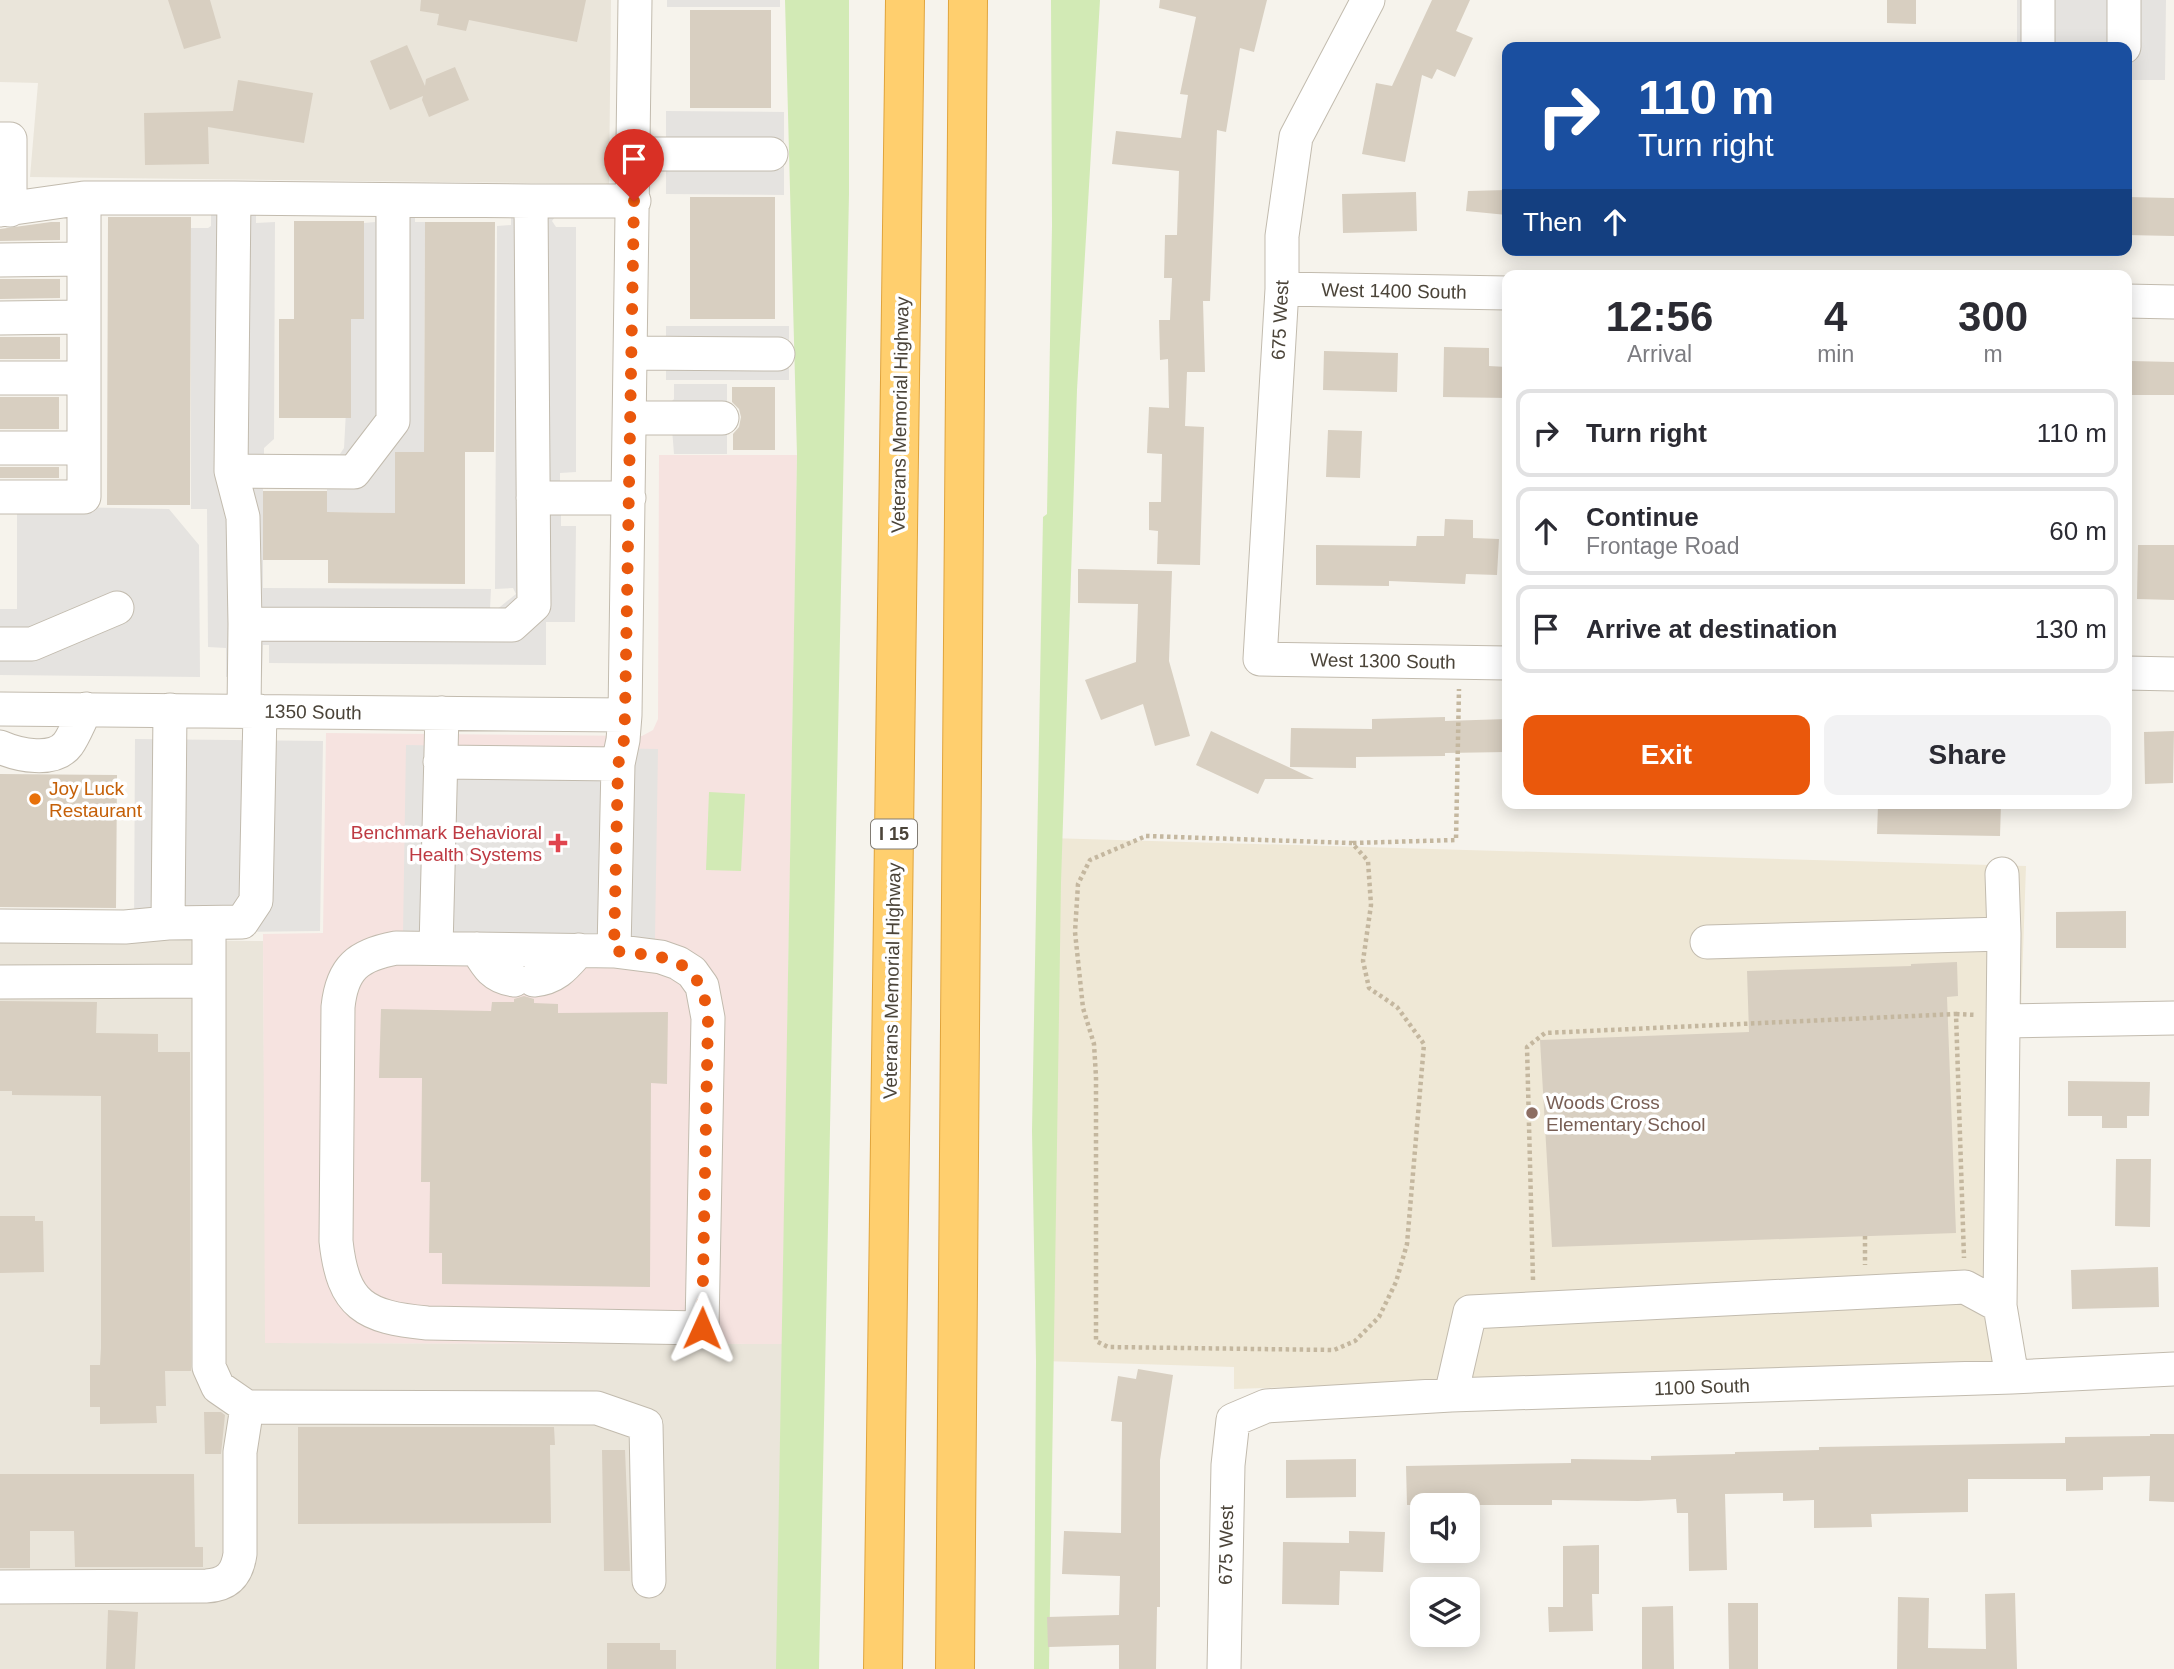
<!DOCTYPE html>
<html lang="en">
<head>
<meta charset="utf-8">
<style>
	body { margin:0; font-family:Helvetica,sans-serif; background:#f2f2f3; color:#2b2b33; height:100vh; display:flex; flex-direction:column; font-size:26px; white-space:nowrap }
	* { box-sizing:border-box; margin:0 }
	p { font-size:23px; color:#7c7c81 }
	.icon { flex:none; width:38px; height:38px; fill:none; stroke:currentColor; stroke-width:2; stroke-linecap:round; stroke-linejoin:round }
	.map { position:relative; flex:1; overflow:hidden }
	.side { position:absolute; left:1502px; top:270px; width:630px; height:539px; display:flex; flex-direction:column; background:#fff; border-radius:14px; box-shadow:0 4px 18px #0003 }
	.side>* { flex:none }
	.hud { position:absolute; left:1502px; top:42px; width:630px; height:214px; border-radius:14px; box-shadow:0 4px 18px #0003; background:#1a4fa0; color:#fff; overflow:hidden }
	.controls { position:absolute; left:1410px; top:1493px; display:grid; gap:14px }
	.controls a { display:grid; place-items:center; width:70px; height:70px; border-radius:14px; background:#fff; box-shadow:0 4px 18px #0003; font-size:35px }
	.pin { position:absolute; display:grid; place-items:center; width:60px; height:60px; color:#fff; margin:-72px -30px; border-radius:50% 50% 50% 0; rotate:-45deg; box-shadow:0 0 7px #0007 }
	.pin .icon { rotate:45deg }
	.me { position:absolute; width:77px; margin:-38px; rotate:1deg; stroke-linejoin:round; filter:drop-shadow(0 0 5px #0008) }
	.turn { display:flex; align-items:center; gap:24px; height:147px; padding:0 21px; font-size:32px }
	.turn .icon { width:91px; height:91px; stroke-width:2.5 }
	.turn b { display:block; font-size:49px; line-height:60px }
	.then { display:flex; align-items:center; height:66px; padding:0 21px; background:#0003; gap:14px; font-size:26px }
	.eta { display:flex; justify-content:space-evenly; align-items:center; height:119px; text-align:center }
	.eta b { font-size:42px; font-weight:700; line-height:49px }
	.button { display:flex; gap:14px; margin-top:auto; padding:14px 21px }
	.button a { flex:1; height:80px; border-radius:14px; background:#ea580c; color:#fff; font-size:28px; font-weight:700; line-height:80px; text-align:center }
	.button a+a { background:#f2f2f3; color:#2b2b33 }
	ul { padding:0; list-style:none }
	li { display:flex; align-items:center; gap:21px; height:88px; margin:0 14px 10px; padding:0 7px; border:4px solid #e1e1e2; border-radius:14px }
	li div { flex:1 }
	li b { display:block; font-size:26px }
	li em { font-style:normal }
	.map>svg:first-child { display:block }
</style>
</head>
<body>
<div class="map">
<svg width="2174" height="1669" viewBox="0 0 2174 1669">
	<rect width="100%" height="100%" fill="#f6f3ec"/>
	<path fill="#eae5da" d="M 0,0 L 611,0 L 609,184 L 30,177 L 38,83 L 0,82 Z
		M 0,939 L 263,941 L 266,1343 L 782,1344 L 777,1669 L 0,1669 Z"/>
	<path fill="#efe8d6" d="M 1049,838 L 2026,866 L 2009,1361 L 1234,1389 L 1234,1367 L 1043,1361 Z"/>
	<path fill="#f6e3e0" d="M 659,455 L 797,455 L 782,1344 L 265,1343 L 263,934 L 323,933 L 326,733 L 642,736 L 653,730 L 658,719 Z"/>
	<path fill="#d2eab5" d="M 785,0 L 849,0 L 849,194 L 819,1669 L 776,1669 L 797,455 Z
		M 1051,0 L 1100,0 L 1077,390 L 1061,883 L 1049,1669 L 1034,1669 L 1036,1361 L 1032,1131 L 1043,517 L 1047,514 L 1052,226 Z
		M 709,792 L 745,794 L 741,871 L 706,870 Z"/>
	<path fill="#e5e3e0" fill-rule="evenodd" d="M 667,0 L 780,0 L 780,7 L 667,7 Z
		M 2017,0 L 2166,0 L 2165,80 L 2126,80 L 2126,47 L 2017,47 Z
		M 666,111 L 784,112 L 784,195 L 666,194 Z
		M 211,211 L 557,214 L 552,221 L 556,227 L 576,227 L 576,472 L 560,473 L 560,483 L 603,513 L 561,515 L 561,526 L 576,526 L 575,622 L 546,622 L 546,665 L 269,663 L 269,645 L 263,645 L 262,677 L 226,677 L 226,648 L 208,647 L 207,509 L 191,509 L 191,228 L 208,228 L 211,226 ZM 256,215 L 375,215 L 375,222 L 364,223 L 364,319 L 351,319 L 344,448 L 340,454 L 264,454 L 264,448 L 274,439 L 275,222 L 256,223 ZM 415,215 L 511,215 L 511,225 L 497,226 L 495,589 L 513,588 L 516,594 L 495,611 L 490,609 L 491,589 L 263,588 L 263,488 L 327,489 L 327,512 L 395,513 L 395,452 L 424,452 L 425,222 L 415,222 Z
		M 666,326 L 789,326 L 789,380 L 666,380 Z
		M 674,384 L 727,384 L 727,454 L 674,454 L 670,403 L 674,399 Z
		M 17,506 L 169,509 L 199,545 L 200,677 L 0,675 L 0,609 L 17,609 Z
		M 135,739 L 323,741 L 320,931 L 134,933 Z
		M 406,745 L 658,749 L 655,939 L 403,934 Z"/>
	<path fill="#d8cfc1" d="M 168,0 L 210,0 L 221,38 L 184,49 Z
		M 421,0 L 586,0 L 577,42 L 469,20 L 466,31 L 437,25 L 439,14 L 420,11 Z
		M 1160,0 L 1267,0 L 1254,52 L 1240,48 L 1226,132 L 1217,130 L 1210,301 L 1203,301 L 1205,372 L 1187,372 L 1185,426 L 1204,427 L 1200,565 L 1157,564 L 1158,531 L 1149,530 L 1149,502 L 1161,502 L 1162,454 L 1147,453 L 1149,407 L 1169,408 L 1168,359 L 1160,360 L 1159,320 L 1170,320 L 1172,278 L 1164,278 L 1165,235 L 1177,235 L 1179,171 L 1112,164 L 1116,131 L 1181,138 L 1188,95 L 1180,94 L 1196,17 L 1159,8 Z
		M 1432,0 L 1470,0 L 1456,31 L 1473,38 L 1455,77 L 1437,69 L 1432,79 L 1422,75 L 1405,162 L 1362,154 L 1376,83 L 1392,86 Z
		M 1887,0 L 1916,0 L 1916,24 L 1887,23 Z
		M 690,10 L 771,10 L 771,108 L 690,108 Z
		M 407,45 L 425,86 L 426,79 L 455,67 L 469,100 L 429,117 L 422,100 L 423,96 L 390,110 L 370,61 Z
		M 238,80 L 313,93 L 304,143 L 208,127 L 209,164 L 145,165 L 144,113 L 233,111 Z
		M 1507,190 L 1507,215 L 1466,211 L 1468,191 Z
		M 1416,192 L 1417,231 L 1343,233 L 1342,194 Z
		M 690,197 L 775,197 L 775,319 L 690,319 Z
		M 2126,197 L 2174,198 L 2174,236 L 2126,235 Z
		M 108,217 L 191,217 L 190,505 L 107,505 Z
		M 294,221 L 364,221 L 364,319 L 351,319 L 351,418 L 279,418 L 279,319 L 294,319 Z
		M 51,222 L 60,222 L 60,240 L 0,241 L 0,229 Z
		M 425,222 L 495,222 L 494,452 L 465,452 L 465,584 L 328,583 L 328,560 L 263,560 L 263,491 L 327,491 L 327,512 L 395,513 L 395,452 L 424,452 Z
		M 0,279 L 60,279 L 60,298 L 0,299 Z
		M 0,337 L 60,337 L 60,359 L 0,359 Z
		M 1444,347 L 1489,348 L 1489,366 L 1507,367 L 1507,398 L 1443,397 Z
		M 1324,351 L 1398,353 L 1397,392 L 1323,390 Z
		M 2130,361 L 2174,362 L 2174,395 L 2129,395 Z
		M 732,387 L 775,387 L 775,450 L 733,450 L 733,434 L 739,427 L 741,417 L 739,409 L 732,402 Z
		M 0,397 L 59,397 L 59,429 L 0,429 Z
		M 1328,430 L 1362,431 L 1360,478 L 1326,477 Z
		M 0,467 L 59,467 L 59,478 L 0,478 Z
		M 1445,519 L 1473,520 L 1473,538 L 1499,539 L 1497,575 L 1466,574 L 1465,584 L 1389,581 L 1389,586 L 1316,585 L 1316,545 L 1416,546 L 1417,536 L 1444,536 Z
		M 2138,545 L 2174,545 L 2174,600 L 2137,599 Z
		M 1078,569 L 1172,571 L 1169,661 L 1190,736 L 1155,746 L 1143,704 L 1101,720 L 1085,680 L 1136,662 L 1138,604 L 1078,603 Z
		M 1445,717 L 1445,721 L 1507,719 L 1507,752 L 1445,753 L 1445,756 L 1356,757 L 1356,768 L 1290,767 L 1291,728 L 1372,729 L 1372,719 Z
		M 1211,731 L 1314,779 L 1265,779 L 1258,794 L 1196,765 Z
		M 2174,731 L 2173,783 L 2145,784 L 2144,732 Z
		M 0,774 L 117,775 L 116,908 L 0,907 Z
		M 1959,803 L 2001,803 L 2000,836 L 1877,834 L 1878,805 L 1958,808 Z
		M 2126,911 L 2126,948 L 2056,948 L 2056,912 Z
		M 1957,962 L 1958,996 L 1947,997 L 1956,1233 L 1552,1247 L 1540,1040 L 1749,1032 L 1747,971 L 1911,966 L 1911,964 Z
		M 524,996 L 534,999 L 534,1003 L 558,1004 L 558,1013 L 668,1012 L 667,1084 L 651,1083 L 650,1287 L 442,1284 L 442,1253 L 429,1253 L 430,1182 L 421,1182 L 422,1078 L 379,1078 L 381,1009 L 491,1011 L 492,1002 L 514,1002 L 514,999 Z
		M 0,1001 L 97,1002 L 96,1033 L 158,1034 L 158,1052 L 190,1052 L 191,1371 L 165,1371 L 166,1406 L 156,1406 L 157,1423 L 100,1424 L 100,1407 L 90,1407 L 90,1365 L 100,1365 L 101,1348 L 101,1096 L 12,1095 L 12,1091 L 0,1091 Z
		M 2068,1081 L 2150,1082 L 2149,1116 L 2127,1116 L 2127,1128 L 2102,1128 L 2102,1116 L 2068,1116 Z
		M 2116,1159 L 2151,1159 L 2150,1227 L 2115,1226 Z
		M 0,1216 L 35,1216 L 35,1221 L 43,1221 L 44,1272 L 0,1273 Z
		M 2158,1267 L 2159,1307 L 2072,1309 L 2071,1270 Z
		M 1138,1369 L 1173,1375 L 1160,1460 L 1160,1607 L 1157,1607 L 1156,1669 L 1119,1669 L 1119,1645 L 1048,1647 L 1047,1617 L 1119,1615 L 1120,1576 L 1062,1574 L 1064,1531 L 1121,1533 L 1122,1422 L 1111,1421 L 1118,1376 L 1136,1379 Z
		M 204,1412 L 221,1412 L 225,1415 L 221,1454 L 205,1454 Z
		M 298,1427 L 554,1427 L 555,1445 L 550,1445 L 551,1523 L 298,1524 Z
		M 2150,1434 L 2174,1434 L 2174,1502 L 2149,1501 L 2150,1476 L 2103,1477 L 2103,1490 L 2066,1491 L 2066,1479 L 1968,1479 L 1968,1512 L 1871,1514 L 1872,1527 L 1814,1528 L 1814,1500 L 1783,1501 L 1783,1493 L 1725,1494 L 1727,1570 L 1689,1571 L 1688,1513 L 1677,1513 L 1676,1499 L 1638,1501 L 1552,1500 L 1552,1505 L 1407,1505 L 1406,1466 L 1571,1463 L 1571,1459 L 1651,1460 L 1651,1456 L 1735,1454 L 1735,1452 L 1819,1450 L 1819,1447 L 2065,1443 L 2065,1437 L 2150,1436 Z
		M 602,1450 L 625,1450 L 630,1571 L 604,1571 Z
		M 1356,1459 L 1356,1497 L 1286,1498 L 1286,1460 Z
		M 0,1474 L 194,1474 L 195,1547 L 203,1547 L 203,1567 L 75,1567 L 74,1531 L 30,1531 L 30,1568 L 0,1568 Z
		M 1349,1531 L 1385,1532 L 1383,1572 L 1340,1571 L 1339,1605 L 1282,1604 L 1283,1542 L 1349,1543 Z
		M 1599,1545 L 1599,1594 L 1592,1594 L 1593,1631 L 1549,1632 L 1548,1607 L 1563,1607 L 1563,1546 Z
		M 2015,1593 L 2017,1669 L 1897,1669 L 1898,1597 L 1929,1598 L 1928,1648 L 1986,1649 L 1985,1594 Z
		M 1728,1603 L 1758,1603 L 1758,1669 L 1729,1669 Z
		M 1673,1606 L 1674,1669 L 1642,1669 L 1642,1607 Z
		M 108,1610 L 138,1612 L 135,1669 L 106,1669 Z
		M 607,1643 L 660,1643 L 660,1650 L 676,1650 L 676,1669 L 607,1669 Z"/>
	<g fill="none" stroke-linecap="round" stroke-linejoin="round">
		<defs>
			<path id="minor" d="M 1368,0 L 1296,137 L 1282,236 L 1282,289 L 1260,659 L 1507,663
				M 2038,47 L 2038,0
				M 2124,47 L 2124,0
				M 0,139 L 10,139 L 10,210
				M 634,154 L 771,154
				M 0,210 L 84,198 L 234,198
				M 0,260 L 84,259
				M 1282,289 L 1507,293
				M 2126,301 L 2174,302
				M 0,318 L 84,317
				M 631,353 L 778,354
				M 0,378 L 84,378
				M 630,418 L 722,418
				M 0,448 L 84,448
				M 231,471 L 354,472 L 393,421 L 393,200
				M 0,497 L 84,497 L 84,198
				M 533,498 L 629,498
				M 245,624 L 243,517 L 231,471 L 234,198 L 531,201
				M 0,644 L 32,644 L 117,608
				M 2126,673 L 2174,674
				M 0,709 L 625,715
				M 170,710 L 168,923 L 242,922 L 256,901 L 260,711
				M 244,711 L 245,624 L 512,625 L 534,605 L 531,201 L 634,201
				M 0,747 C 18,755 54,763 68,744 C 75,734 80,720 86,709
				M 440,762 L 618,764
				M 2002,874 L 2004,934 L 2000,1306 L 2012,1377
				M 209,924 L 209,981
				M 0,926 L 125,927 L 168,923
				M 1707,942 L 2004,934
				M 396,948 L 614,951 L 661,957 L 678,963 L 692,972 L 702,986 L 708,1018 L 702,1328 L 427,1323 C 365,1317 343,1306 336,1241 L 338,1007 C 342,968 358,955 396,948 Z
				M 436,948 L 442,713
				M 477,949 C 487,966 493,977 514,980
				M 614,951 L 618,764 L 623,740 L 625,715 L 635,0
				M 534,980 C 556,978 565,966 579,950
				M 0,982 L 209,981 L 209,1367 L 218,1387 L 247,1407 L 597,1408 L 646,1425 L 649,1581
				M 2003,1021 L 2174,1018
				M 1451,1395 L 1470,1312 L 1965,1287 L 2000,1306
				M 0,1587 L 206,1586 C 227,1585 237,1575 240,1554 L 240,1452 L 247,1407
				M 1224,1669 L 1228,1465 L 1233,1420 L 1266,1406 L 1451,1395 L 2012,1377 L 2174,1369"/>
			<path id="highway" d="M 883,1669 L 905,0
				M 955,1669 L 968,0"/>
		</defs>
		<use href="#minor" stroke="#c2bbae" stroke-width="35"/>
		<use href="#highway" stroke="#e0a43c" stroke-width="40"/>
		<path stroke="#c4b79f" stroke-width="4.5" stroke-dasharray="3.5 3.5" stroke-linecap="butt" d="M 1146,836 L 1352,843 L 1368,861 L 1371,905 L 1363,961 L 1369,988 L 1397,1007 L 1424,1044 L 1407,1244 L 1396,1282 L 1379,1317 L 1355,1341 L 1334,1350 L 1108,1347 L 1096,1341 L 1096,1077 L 1094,1044 L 1083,1008 L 1075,932 L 1078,884 L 1090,860 Z
			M 1353,843 L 1456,840 L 1459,689
			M 1956,1014 L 1977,1015
			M 1865,1236 L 1865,1265
			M 1533,1280 L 1527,1047 L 1545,1033 L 1956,1014 L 1964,1258"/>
		<use href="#minor" stroke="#fff" stroke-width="33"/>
		<use href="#highway" stroke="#ffcf6e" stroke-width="38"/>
	</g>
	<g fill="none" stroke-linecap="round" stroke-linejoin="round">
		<path stroke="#ea580c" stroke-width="12" stroke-dasharray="0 21.6" d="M 634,201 L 625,715 L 624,740 L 618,765 L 614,951 C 667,957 701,955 708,1018 L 702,1328"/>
	</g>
	<circle fill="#e8710a" stroke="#fff" stroke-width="2.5" cx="35" cy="799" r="7"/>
	<path fill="#e0444e" stroke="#fff" stroke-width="2.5" d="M554.5 832.5h7v7h7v7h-7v7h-7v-7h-7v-7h7z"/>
	<circle fill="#8d6e63" stroke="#fff" stroke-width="2.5" cx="1532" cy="1113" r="7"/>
	<g text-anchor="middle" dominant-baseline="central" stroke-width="7" stroke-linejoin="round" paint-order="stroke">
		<rect fill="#fff" stroke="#817c74" stroke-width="2" x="871" y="819.5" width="46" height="29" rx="5"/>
		<g font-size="18" font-weight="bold" fill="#4b4439">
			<text x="894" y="834">I 15</text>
		</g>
		<g font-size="19" fill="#4b4439" stroke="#fff">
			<text transform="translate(1394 291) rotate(1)">West 1400 South</text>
			<text transform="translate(1280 320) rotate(-87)">675 West</text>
			<text transform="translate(900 415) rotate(-89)">Veterans Memorial Highway</text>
			<text transform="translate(1383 661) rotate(1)">West 1300 South</text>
			<text transform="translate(313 712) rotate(1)">1350 South</text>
			<text transform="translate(892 981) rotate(-89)">Veterans Memorial Highway</text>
			<text transform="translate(1702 1387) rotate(-2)">1100 South</text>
			<text transform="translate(1226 1545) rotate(-89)">675 West</text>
		</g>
		<g font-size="19" fill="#c56008" stroke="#fff" text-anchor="start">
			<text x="49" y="788">Joy Luck<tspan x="49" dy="22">Restaurant</tspan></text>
		</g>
		<g font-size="19" fill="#be3a42" stroke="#fff" text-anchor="end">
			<text x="542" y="832">Benchmark Behavioral<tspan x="542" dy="22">Health Systems</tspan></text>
		</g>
		<g font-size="19" fill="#785e54" stroke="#fff" text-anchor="start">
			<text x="1546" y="1102">Woods Cross<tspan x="1546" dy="22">Elementary School</tspan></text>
		</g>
	</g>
</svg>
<div class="controls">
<a><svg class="icon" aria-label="sound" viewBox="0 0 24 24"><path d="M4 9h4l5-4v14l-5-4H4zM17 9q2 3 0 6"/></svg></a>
<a><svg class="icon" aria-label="layers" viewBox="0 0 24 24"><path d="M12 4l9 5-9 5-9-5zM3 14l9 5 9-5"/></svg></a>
</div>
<div class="pin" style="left:634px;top:201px;background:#d93025"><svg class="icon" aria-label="arrive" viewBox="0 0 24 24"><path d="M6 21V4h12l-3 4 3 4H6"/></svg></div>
<svg class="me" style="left:702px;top:1328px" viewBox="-20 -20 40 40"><path d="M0-17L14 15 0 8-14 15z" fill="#ea580c" stroke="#fff" stroke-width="4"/></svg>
<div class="hud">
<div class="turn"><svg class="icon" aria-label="right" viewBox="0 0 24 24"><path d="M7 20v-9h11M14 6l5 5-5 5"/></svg><div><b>110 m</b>Turn right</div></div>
<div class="then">Then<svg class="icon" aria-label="ahead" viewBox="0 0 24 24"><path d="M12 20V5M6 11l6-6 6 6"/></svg></div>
</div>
<section class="side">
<div class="eta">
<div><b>12:56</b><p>Arrival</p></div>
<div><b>4</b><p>min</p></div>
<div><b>300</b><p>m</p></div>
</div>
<ul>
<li><svg class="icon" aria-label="right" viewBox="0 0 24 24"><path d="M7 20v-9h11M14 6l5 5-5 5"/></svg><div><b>Turn right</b></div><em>110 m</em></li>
<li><svg class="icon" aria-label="ahead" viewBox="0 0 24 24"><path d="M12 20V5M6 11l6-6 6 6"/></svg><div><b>Continue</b><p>Frontage Road</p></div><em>60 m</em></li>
<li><svg class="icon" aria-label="arrive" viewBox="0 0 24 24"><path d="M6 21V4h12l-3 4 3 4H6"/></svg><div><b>Arrive at destination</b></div><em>130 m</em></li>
</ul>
<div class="button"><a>Exit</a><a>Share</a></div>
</section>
</div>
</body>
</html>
